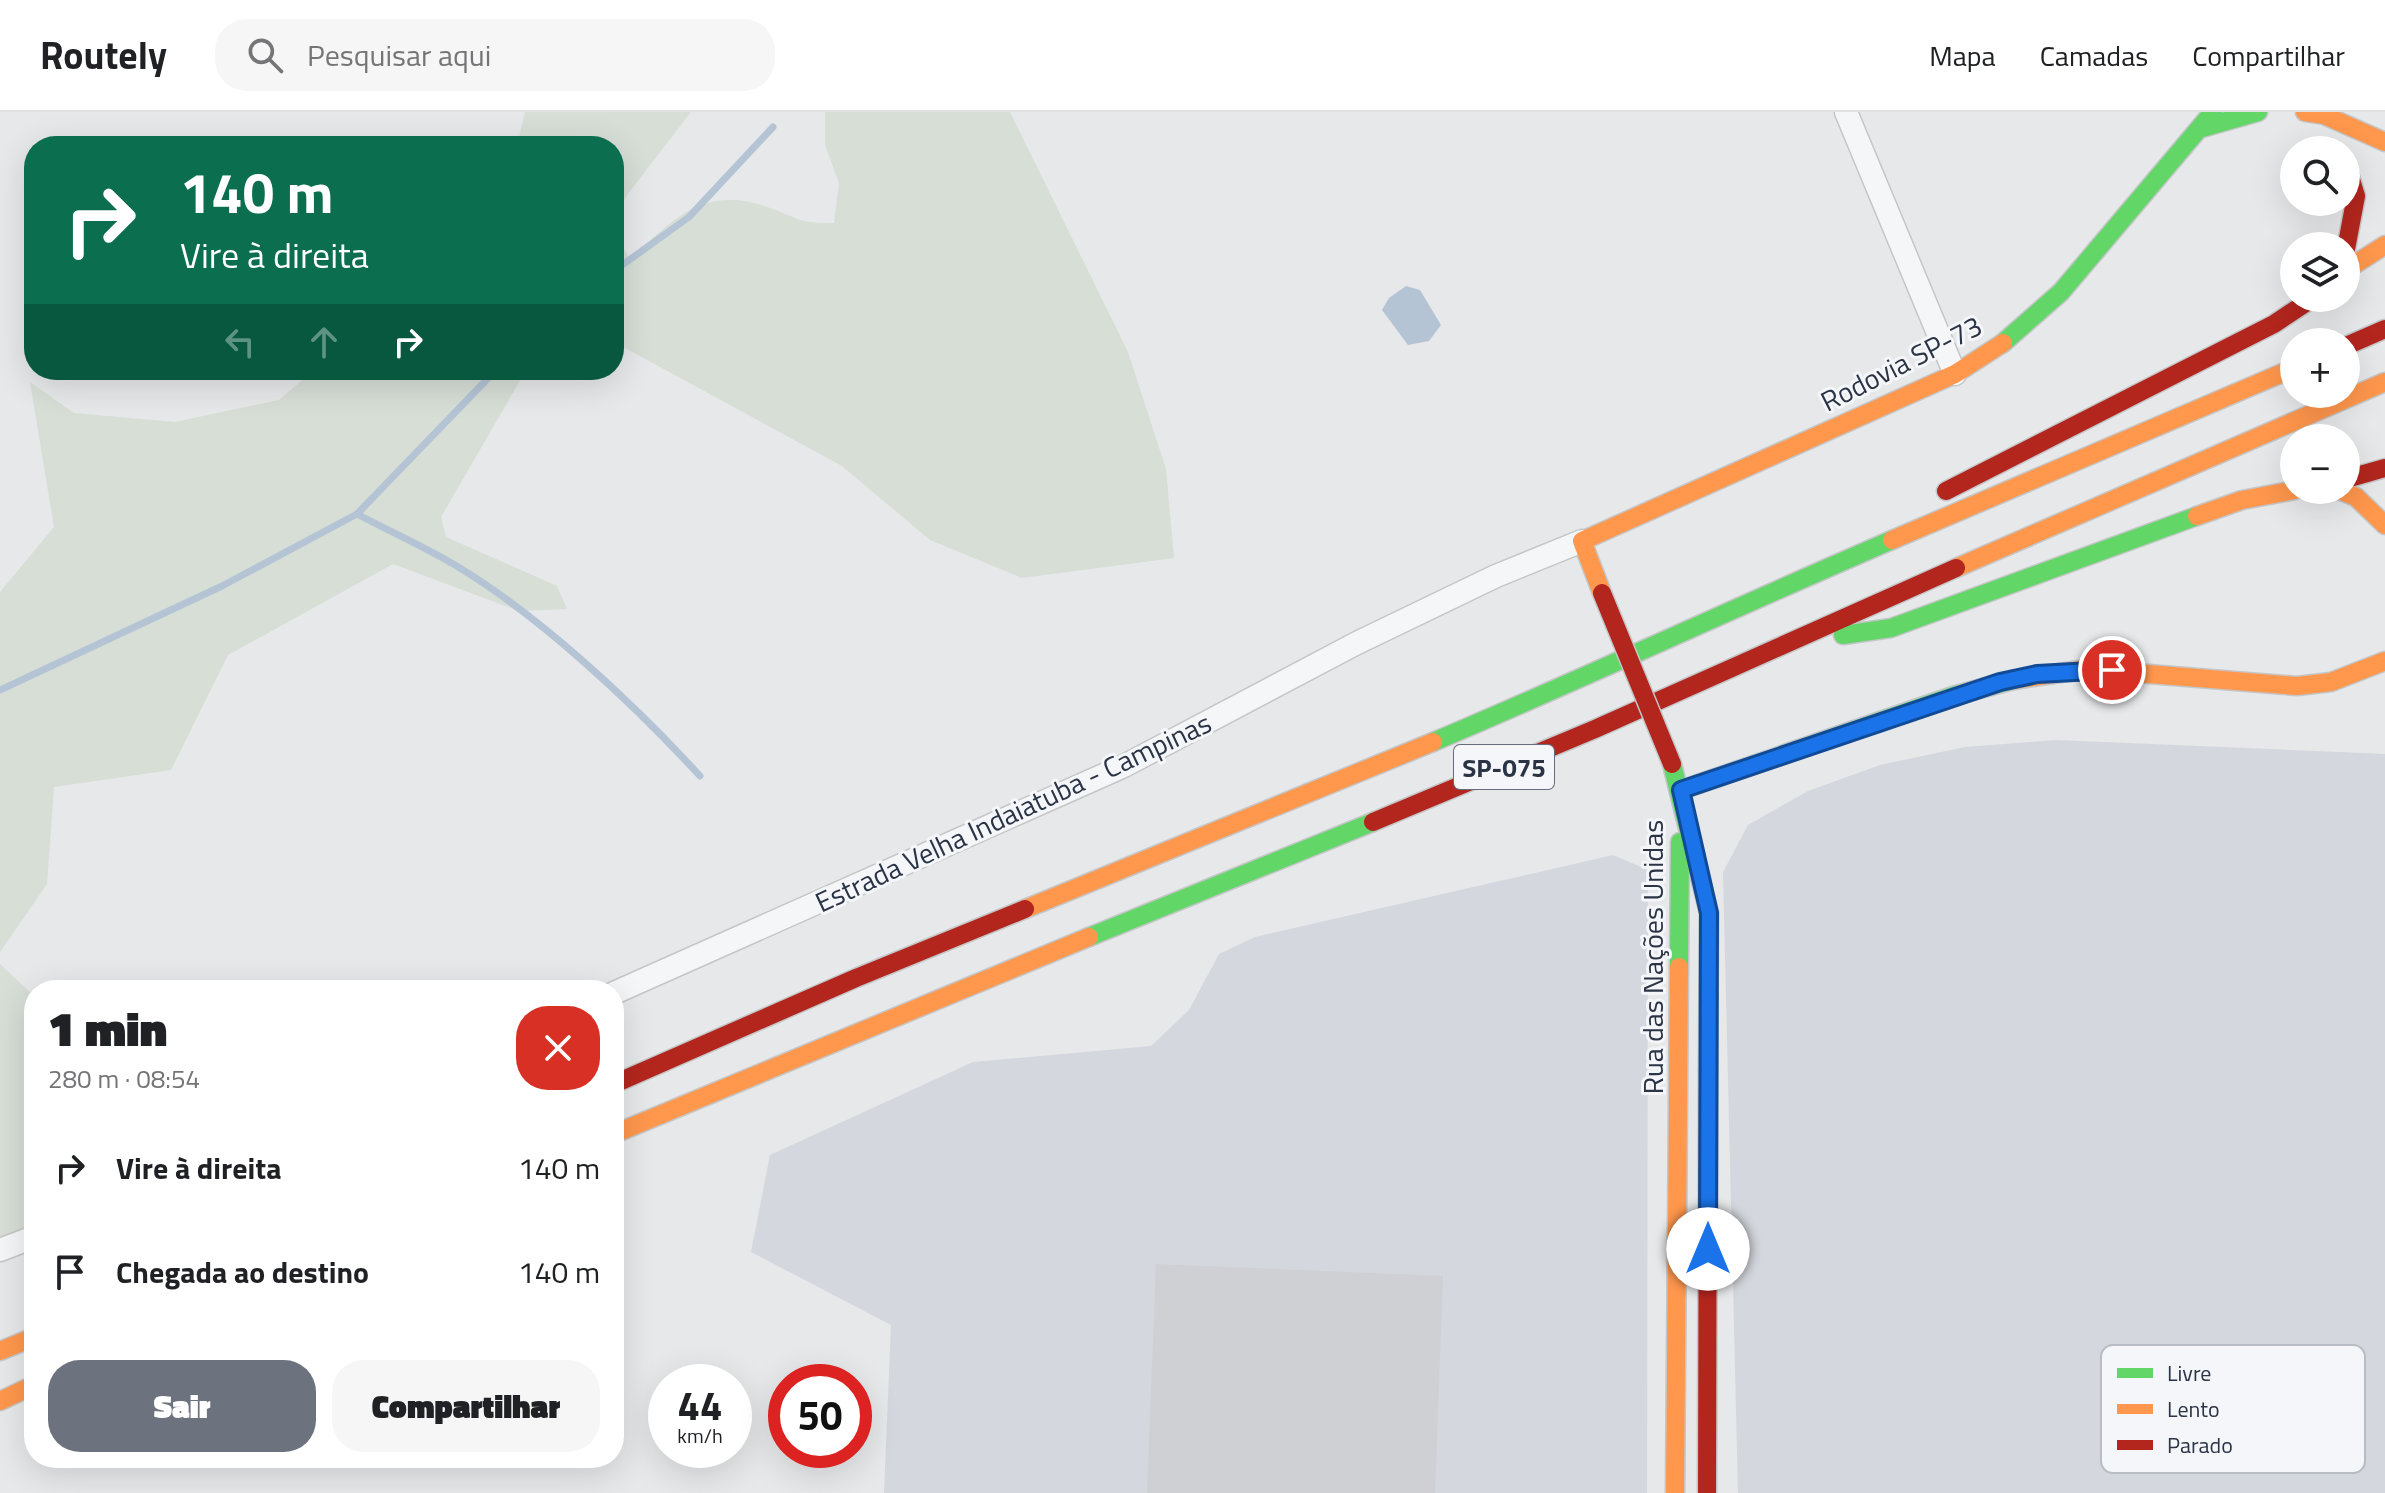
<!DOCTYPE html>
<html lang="pt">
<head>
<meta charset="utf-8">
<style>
	body { margin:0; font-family:"Titillium Web",sans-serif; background:#f6f6f6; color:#202124; height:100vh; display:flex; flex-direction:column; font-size:30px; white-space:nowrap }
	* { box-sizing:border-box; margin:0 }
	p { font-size:26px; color:#757577 }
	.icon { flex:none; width:44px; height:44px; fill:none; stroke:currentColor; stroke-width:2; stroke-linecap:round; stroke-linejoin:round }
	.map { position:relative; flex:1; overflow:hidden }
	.panel { position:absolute; left:24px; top:868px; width:600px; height:488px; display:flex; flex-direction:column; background:#fff; border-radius:32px; box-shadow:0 8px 32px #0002 }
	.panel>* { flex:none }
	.guide { position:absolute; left:24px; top:24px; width:600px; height:244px; border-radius:32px; box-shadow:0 8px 32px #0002; background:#0b6e4f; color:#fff; overflow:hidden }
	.fabs { position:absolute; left:2280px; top:24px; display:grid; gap:16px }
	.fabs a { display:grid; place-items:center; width:80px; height:80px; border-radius:50%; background:#fff; box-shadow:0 8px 32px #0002; font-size:40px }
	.speed { position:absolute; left:648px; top:1252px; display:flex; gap:16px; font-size:40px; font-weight:700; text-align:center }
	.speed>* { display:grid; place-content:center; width:104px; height:104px; border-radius:50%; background:#fff; box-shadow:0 8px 32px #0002; line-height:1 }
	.speed small { font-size:20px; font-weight:400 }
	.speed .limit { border:12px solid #d22; background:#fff; color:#111 }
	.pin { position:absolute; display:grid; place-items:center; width:68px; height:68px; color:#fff; margin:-34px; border:4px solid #fff; border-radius:50%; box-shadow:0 2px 8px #0007 }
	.me { position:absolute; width:88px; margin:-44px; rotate:0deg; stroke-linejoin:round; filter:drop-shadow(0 0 6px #0008) }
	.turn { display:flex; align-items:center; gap:28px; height:168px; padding:0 24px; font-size:36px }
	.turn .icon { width:104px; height:104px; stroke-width:2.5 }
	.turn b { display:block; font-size:56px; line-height:68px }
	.lanes { display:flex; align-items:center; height:76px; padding:0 24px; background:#0003; justify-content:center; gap:40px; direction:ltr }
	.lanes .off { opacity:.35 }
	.round { display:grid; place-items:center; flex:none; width:84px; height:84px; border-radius:32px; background:#f6f6f6 }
	.head { display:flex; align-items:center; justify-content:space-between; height:136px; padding:0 24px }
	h1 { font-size:48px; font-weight:800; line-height:60px }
	.action { display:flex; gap:16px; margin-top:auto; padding:16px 24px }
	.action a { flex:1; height:92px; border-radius:32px; background:#6c737f; color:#fff; font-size:32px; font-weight:800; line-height:92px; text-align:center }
	.action a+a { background:#f6f6f6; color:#202124 }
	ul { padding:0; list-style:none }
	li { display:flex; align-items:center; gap:24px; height:104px; padding:0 24px }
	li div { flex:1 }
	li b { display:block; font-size:30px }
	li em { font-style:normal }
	header { display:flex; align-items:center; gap:48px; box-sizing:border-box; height:112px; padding:0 40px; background:#fff; border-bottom:2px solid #e0e0e0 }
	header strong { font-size:38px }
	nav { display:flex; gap:44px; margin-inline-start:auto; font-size:28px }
	.search { width:560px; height:72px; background:#f6f6f6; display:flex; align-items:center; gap:20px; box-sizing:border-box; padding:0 28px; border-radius:32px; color:#757577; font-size:30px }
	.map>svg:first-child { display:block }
</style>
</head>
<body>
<header>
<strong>Routely</strong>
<div class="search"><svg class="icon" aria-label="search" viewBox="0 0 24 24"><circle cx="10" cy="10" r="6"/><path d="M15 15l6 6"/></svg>Pesquisar aqui</div>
<nav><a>Mapa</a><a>Camadas</a><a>Compartilhar</a></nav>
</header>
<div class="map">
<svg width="2385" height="1381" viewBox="0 0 2385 1381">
	<rect width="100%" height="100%" fill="#e6e8ea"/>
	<path fill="#d4d7dd" d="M 2056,628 L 2385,642 L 2385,1381 L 1738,1381 L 1723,760 L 1748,713 L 1808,679 L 1880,653 L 1965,635 Z
		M 1613,743 L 1648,758 L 1647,1381 L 884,1381 L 891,1213 L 751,1140 L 770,1043 L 973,950 L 1151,934 L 1189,898 L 1219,842 L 1255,825 Z"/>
	<path fill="#d6ded6" d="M 525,0 L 691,0 L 627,83 L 614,108 L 614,34 L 517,34 Z
		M 825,0 L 1010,0 L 1128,240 L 1166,357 L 1174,446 L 1022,466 L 930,428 L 842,354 L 614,230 L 614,120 L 630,147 C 673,108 702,74 764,94 C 796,104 796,112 834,111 L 839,71 L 825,33 Z
		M 314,258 L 526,258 L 441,405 L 446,425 L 557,474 L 567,497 L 519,499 L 393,452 L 228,543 L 171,658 L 54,675 L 47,772 L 0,840 L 0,480 L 54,415 L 30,270 L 74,301 L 175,310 L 279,288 Z
		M 0,852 L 34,884 L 34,1117 L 0,1128 Z"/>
	<path fill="#b4c4d5" d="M 1406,174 L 1420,178 L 1441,213 L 1429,229 L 1408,233 L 1382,198 L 1389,186 Z"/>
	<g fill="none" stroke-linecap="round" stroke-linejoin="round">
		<path stroke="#b4c4d5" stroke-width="7" d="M 614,159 L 689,105 L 773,15
			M 357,402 C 389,419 423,434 455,453 C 540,504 633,591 700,664
			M 0,578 L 222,474 L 357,402 L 496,258"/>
	</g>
	<path fill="#ced0d3" d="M 1156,1152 L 1443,1164 L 1435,1381 L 1147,1381 Z"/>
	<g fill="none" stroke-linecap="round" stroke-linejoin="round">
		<defs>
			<path id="street" d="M 1846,0 L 1955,262
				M 614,881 L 1124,654 L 1357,531 L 1496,464 L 1582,429
				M 0,1138 L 34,1125"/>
			<path id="fast" d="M 2202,16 L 2258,0
				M 2003,231 L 2061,180 L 2213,0
				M 1843,523 L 1891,516 L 2197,404
				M 1433,630 C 1587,565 1738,494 1892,428
				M 1672,652 L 1709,801 L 1708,959
				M 1681,678 L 1953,584 L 2013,568
				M 1089,825 L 1373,710
				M 1679,855 L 1680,730"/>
			<path id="slow" d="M 2305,0 L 2324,3 L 2385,30
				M 2346,158 L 2385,133
				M 2339,378 L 2356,385 L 2385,413
				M 2197,404 L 2242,388 L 2295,378
				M 1892,428 L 2294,256
				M 1956,456 L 2385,270
				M 1602,481 L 1582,429 L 1955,262 L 2003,231
				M 2013,568 L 2087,557 L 2297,574 L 2331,570 L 2385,549
				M 1025,797 L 1433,630
				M 614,1022 L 1089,825
				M 0,1239 L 34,1225
				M 0,1289 L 34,1273
				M 1675,1381 L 1679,855"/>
			<path id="jam" d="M 2346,52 L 2356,84 L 2346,137
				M 2346,234 L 2385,217
				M 2346,367 L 2385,356
				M 1946,379 L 2274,212 L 2313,186
				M 1373,710 L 1595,617 L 1956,456
				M 614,972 L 856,866 L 1025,797
				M 1707,1381 L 1708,959"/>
		</defs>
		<use href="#street" stroke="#c4c6c8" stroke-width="25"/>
		<use href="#fast" stroke="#c4c6c8" stroke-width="21"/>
		<use href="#slow" stroke="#c4c6c8" stroke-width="21"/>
		<use href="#jam" stroke="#c4c6c8" stroke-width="21"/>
		<use href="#street" stroke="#f5f6f7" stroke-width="22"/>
		<use href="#fast" stroke="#63d668" stroke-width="18"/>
		<use href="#slow" stroke="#ff974d" stroke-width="18"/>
		<use href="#jam" stroke="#b3261e" stroke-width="18"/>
		<defs>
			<path id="jam-bridge" d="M 1602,481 L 1672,652"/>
		</defs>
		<use href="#jam-bridge" stroke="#c4c6c8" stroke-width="21" stroke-linecap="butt"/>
		<use href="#jam-bridge" stroke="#b3261e" stroke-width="18"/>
	</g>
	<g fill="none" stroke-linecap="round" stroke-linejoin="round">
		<defs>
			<path id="route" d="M 1708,1137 L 1709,801 L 1681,678 L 2000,570 L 2037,562 L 2112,558"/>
		</defs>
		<use href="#route" stroke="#114b97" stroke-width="20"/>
		<use href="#route" stroke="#1a73e8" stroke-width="14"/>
	</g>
	<g text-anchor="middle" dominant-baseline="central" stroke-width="6" stroke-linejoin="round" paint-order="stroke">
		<rect fill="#f4f6f9" stroke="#676e7b" stroke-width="2" x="1454" y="633" width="100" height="44" rx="6"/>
		<g font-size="26" font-weight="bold" fill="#2b3445">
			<text x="1504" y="655">SP-075</text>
		</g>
		<g font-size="28" fill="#2b3445" stroke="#f4f6f9">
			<text transform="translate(1901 251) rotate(-27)">Rodovia SP-73</text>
			<text transform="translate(1013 700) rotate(-25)">Estrada Velha Indaiatuba - Campinas</text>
			<text transform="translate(1652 845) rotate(-90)">Rua das Nações Unidas</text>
		</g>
	</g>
	<rect x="2101" y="1233" width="264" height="128" rx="12" fill="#f4f6f9" stroke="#b8bcc3" stroke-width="2"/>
	<rect x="2117" y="1256" width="36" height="10" fill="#63d668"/>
	<rect x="2117" y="1292" width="36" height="10" fill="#ff974d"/>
	<rect x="2117" y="1328" width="36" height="10" fill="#b3261e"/>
	<g font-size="22" fill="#2b3445">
		<text x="2167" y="1269">Livre</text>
		<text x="2167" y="1305">Lento</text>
		<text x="2167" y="1341">Parado</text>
	</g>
</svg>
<div class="fabs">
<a><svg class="icon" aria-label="search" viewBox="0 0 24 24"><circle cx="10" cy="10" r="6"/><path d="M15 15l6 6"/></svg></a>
<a><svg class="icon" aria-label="layers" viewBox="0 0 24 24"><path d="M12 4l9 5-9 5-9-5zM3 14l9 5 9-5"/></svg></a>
<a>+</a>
<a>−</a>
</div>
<div class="speed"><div>44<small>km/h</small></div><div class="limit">50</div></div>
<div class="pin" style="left:2112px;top:558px;background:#d93025"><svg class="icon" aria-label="arrive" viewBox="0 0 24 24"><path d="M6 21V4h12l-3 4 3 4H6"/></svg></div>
<svg class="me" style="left:1708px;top:1137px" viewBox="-20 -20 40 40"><circle r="19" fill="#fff"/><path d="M0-13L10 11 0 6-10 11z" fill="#1a73e8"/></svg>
<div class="guide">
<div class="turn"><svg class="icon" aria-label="right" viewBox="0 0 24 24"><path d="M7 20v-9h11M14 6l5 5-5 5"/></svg><div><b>140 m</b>Vire à direita</div></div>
<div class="lanes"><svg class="icon off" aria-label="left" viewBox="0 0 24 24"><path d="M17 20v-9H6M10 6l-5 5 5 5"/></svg><svg class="icon off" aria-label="ahead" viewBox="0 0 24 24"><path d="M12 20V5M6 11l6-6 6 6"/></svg><svg class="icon" aria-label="right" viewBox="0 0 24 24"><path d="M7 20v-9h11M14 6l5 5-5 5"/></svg></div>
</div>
<section class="panel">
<div class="head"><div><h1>1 min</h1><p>280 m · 08:54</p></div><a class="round" style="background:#d93025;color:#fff"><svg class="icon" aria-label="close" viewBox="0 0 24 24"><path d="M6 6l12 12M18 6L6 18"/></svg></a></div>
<ul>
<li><svg class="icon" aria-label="right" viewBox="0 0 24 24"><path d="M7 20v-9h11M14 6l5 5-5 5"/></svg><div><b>Vire à direita</b></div><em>140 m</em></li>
<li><svg class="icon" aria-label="arrive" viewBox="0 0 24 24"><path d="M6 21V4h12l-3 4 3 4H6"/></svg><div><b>Chegada ao destino</b></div><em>140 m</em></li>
</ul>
<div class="action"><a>Sair</a><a>Compartilhar</a></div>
</section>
</div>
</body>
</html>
